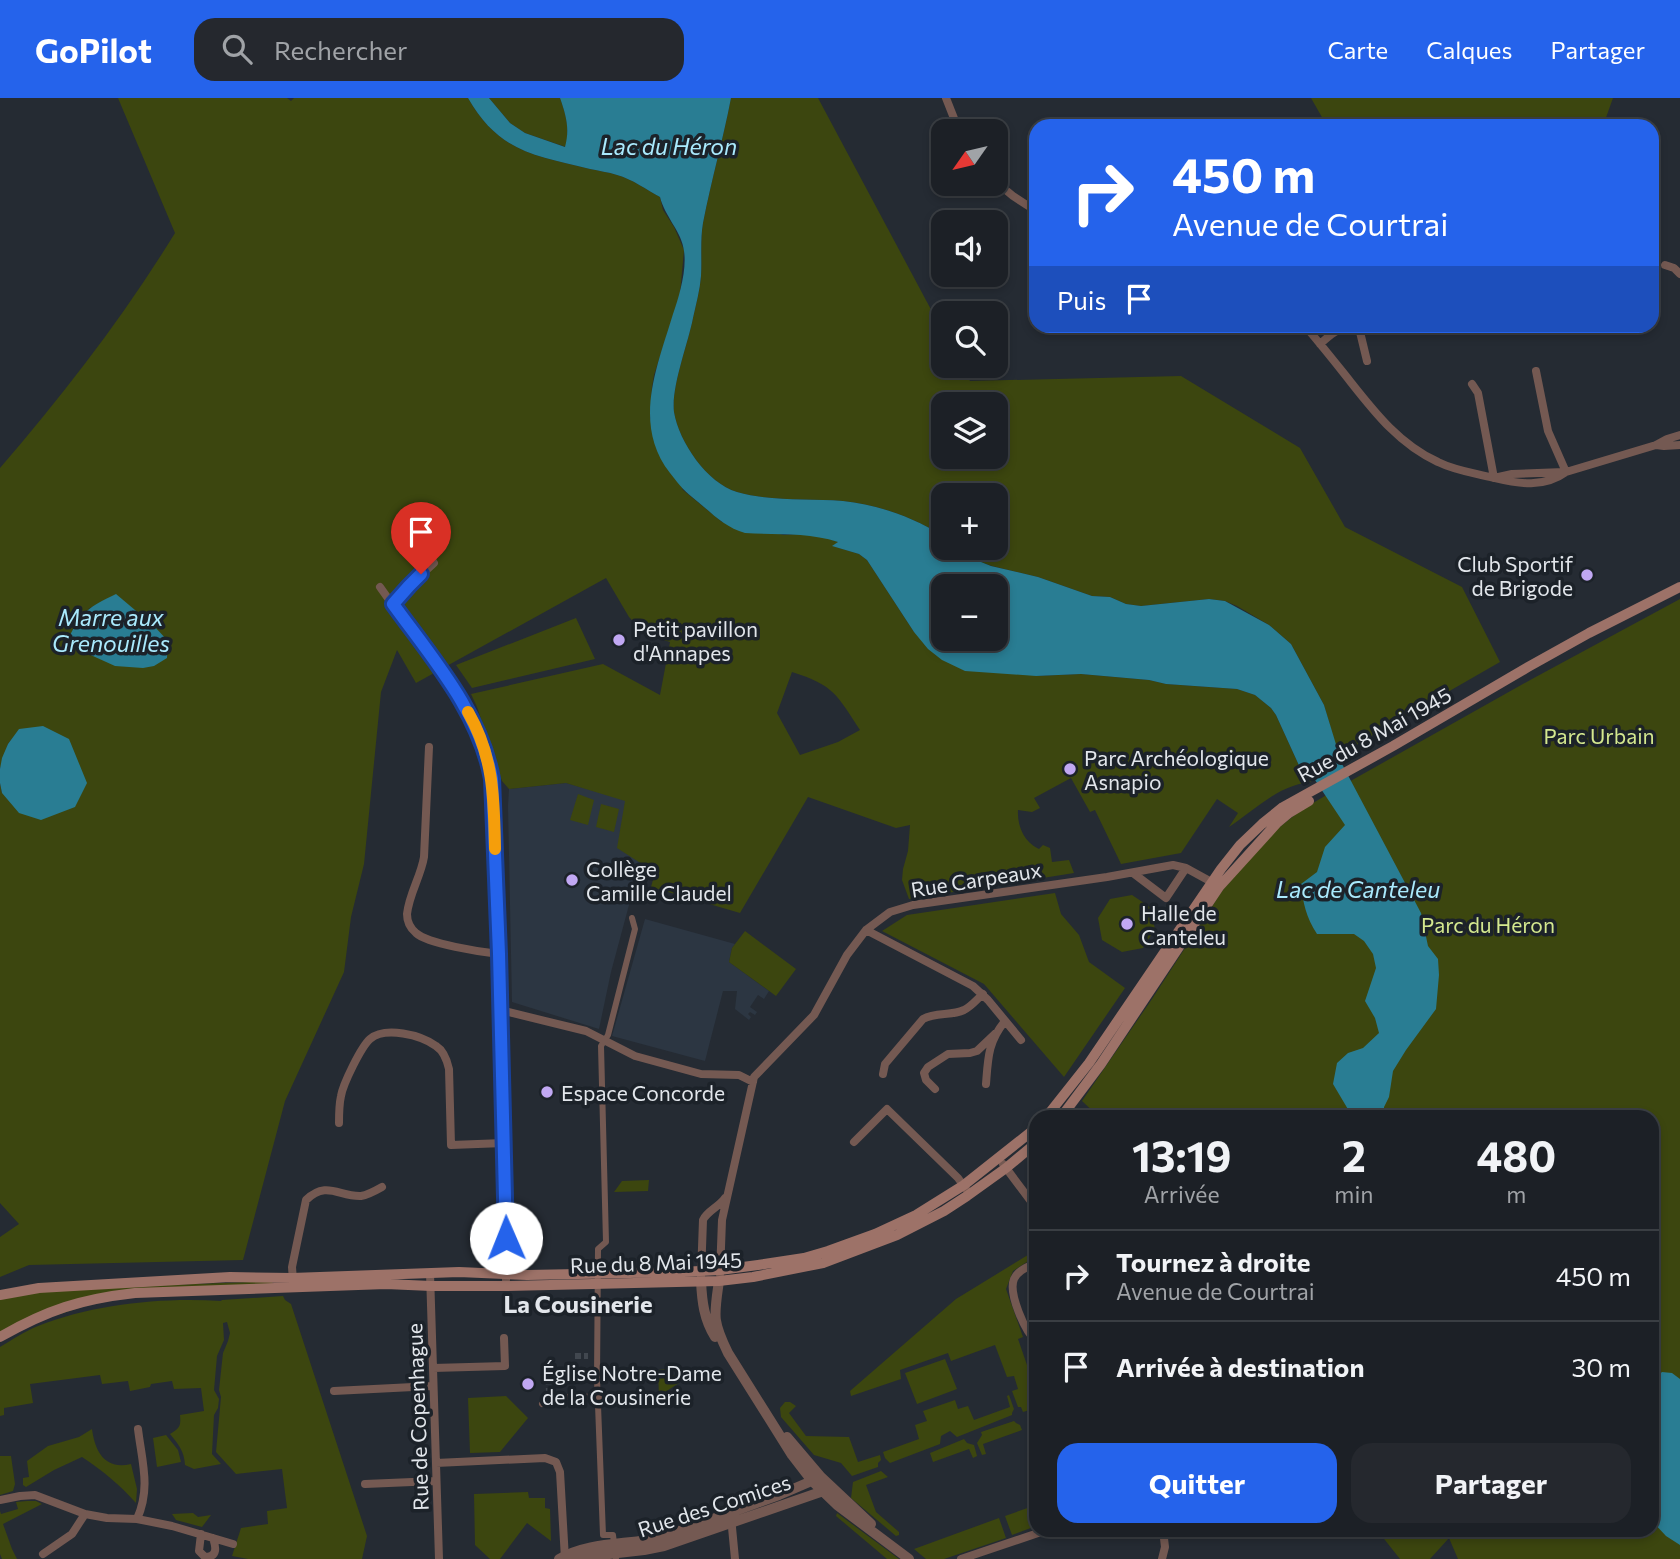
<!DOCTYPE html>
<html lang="fr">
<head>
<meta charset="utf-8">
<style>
	body { margin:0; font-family:Commissioner,sans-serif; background:#25282e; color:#f1f3f6; height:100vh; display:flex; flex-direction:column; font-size:26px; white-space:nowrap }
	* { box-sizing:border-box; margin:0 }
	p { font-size:23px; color:#a0a3a7 }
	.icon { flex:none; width:38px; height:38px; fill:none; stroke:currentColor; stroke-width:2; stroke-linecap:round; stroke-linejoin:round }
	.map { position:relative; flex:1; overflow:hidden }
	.drawer { position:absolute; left:1029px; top:1012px; width:630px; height:427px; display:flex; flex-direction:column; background:#1c2026; border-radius:21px; box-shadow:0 4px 10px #0003,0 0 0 2px #3a3e43 }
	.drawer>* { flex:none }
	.guide { position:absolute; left:1029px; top:21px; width:630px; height:214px; border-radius:21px; box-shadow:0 4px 10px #0003,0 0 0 2px #3a3e43; background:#2563eb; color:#fff; overflow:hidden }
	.needle { width:46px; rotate:236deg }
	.tools { position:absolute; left:931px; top:21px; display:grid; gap:14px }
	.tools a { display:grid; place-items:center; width:77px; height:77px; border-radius:14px; background:#1c2026; box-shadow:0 4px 10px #0003,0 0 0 2px #3a3e43; font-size:35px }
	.pin { position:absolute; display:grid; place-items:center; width:60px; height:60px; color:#fff; margin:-72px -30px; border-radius:50% 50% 50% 0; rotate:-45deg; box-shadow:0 0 7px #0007 }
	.pin .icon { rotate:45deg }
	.me { position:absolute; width:77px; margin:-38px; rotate:359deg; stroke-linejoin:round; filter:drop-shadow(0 0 5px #0008) }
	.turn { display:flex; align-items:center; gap:24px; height:147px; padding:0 28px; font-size:32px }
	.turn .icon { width:91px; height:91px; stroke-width:2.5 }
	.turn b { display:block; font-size:49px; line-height:60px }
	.then { display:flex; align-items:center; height:66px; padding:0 28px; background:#0003; gap:14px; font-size:26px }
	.eta { display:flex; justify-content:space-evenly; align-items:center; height:119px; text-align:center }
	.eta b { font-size:42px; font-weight:700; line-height:49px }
	.cta { display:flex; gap:14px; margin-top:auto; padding:14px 28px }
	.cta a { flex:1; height:80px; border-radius:21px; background:#2563eb; color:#fff; font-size:28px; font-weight:700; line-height:80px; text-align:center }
	.cta a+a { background:#25282e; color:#f1f3f6 }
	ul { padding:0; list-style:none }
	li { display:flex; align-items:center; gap:21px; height:91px; padding:0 28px; border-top:2px solid #3a3e43 }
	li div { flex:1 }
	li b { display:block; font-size:26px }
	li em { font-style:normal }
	header { display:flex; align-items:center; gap:42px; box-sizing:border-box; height:98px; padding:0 35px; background:#2563eb; color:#fff }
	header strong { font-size:33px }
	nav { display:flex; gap:38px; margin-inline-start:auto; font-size:24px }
	.search { width:490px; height:63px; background:#25282e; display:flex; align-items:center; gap:18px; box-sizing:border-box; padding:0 24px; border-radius:21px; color:#a0a3a7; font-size:26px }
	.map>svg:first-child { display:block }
</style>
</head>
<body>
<header>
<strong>GoPilot</strong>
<div class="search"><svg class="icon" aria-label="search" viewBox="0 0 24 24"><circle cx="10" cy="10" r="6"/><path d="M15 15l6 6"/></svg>Rechercher</div>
<nav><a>Carte</a><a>Calques</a><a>Partager</a></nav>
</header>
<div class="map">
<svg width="1680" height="1461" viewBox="0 0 1680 1461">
	<rect width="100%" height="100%" fill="#252b33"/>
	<path fill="#2c3642" d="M 566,685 L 655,710 L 611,874 L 599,931 L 512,904 L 508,708 L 509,691 Z
		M 645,821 L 735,846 L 732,850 L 729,864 L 769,893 L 764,901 L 758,897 L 750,909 L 757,914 L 755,917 L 750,914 L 748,916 L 751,919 L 749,922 L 735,911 L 737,893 L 723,893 L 705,963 L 612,938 Z"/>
	<path fill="#3c460f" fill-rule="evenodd" d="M 118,0 L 287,0 L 291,3 L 294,0 L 468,0 C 499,54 534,57 590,71 C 599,73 608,74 617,77 C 632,81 647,92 660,99 L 663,112 L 674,129 L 684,152 L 680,196 L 654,277 L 652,289 L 650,320 L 683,392 L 722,424 L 784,437 L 800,436 L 823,439 L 839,444 L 833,448 L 859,456 L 867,462 L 914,534 L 1036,578 L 1081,576 L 1149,582 L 1166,586 L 1237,591 L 1255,597 L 1271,610 L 1276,617 L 1302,674 L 1315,682 C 1308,685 1300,685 1293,688 C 1271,695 1249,716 1229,729 L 1238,715 L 1217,701 L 1181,755 L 1121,766 L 1095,712 L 1090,714 L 1071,680 L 1034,700 L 1040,710 L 1032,714 L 1018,712 C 1017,728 1024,744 1039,751 L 1043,747 L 1050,750 L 1052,764 L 1069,762 L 1074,775 L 909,801 L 902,782 L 903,771 L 908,753 L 910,727 L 896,730 L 808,699 L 740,815 L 651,789 L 656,771 L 642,766 L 617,750 L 625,703 L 566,685 L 509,691 L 502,683 L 477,609 L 471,596 L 603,566 L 660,597 L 670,544 L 645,536 L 629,519 L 606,480 L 416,585 L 397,552 L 381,594 L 364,766 L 351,819 L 344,874 L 285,1003 L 243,1162 L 29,1167 L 0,1179 L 0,1139 L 19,1126 L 0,1105 L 0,685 L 2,695 L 19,632 L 8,646 L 0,671 L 0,370 C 64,296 124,218 175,135 ZM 116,497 L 145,521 L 88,511 ZM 792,574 C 834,587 837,597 860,632 L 838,644 L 800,657 L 777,615 Z
		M 489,0 L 560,0 C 567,19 569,29 566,49 L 525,35 L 510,25 Z
		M 731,0 L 818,0 L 943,234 L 943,268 L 961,268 L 970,283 L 1181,278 L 1300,350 L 1345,429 L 1462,489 L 1500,564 L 1364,642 L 1339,659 L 1324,607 L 1291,546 L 1269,527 L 1237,508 L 1225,503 L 1209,501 L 1141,508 L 1126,506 L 1110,499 L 1092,498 L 1038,479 L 992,468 L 981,464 L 962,450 L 996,450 L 996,397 L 943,397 L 943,438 C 913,419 879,407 843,403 C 808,400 772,404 737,394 C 707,385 679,344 674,314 C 671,289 688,246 693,220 C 696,206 700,192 701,178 C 702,161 700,142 703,125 C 711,83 723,42 731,0 ZM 943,306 L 996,306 L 996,359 L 943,359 Z
		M 1311,0 L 1613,0 L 1603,28 L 1327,28 Z
		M 1680,501 L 1680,1461 L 1458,1461 L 1449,1440 L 1430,1461 L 1400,1461 L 1377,1432 L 1652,1432 L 1652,1018 L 1098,1018 L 1082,1003 L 1152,901 L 1222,793 L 1271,736 L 1301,712 L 1354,681 L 1532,581 Z
		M 576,520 L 595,561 L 472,590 L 456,567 Z
		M 578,696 L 594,702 L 588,727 L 570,722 Z
		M 601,706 L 619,711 L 614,734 L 596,729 Z
		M 1055,795 L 1061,816 L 1079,837 L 1089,864 L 1125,890 L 1064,979 L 984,886 L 882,833 L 907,817 Z
		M 1132,797 L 1150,809 L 1155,831 L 1143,850 L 1122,854 L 1102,842 L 1098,820 L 1110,801 Z
		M 745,833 L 796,871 L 776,898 L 729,864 L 732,850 Z
		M 649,1082 L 648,1093 L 614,1094 L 622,1083 Z
		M 1036,1152 L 1036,1158 L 1013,1173 L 1006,1191 L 1023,1239 L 1018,1241 L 1036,1293 L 1036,1310 L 1023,1314 L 1021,1309 L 1018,1309 L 1012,1293 L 1018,1291 L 1014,1278 L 1007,1279 L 995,1247 L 951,1263 L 948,1255 L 900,1272 L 901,1281 L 851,1298 L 850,1293 L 956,1201 Z
		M 273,1183 L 272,1186 L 136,1192 L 0,1235 L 0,1201 L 32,1192 Z
		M 283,1198 L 285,1202 L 291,1206 L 367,1438 L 362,1461 L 248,1461 L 232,1458 L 241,1430 L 268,1426 L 267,1413 L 287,1410 L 282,1371 L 236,1376 L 216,1354 L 221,1299 L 219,1292 L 223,1255 L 228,1243 L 230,1235 L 227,1224 L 223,1225 L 224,1242 L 217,1258 L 214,1292 L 219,1301 L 218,1310 L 214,1317 L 212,1356 L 221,1366 L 194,1371 L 185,1367 C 184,1353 179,1347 170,1336 C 180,1330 181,1328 180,1317 L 204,1313 L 201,1290 L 174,1291 L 172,1283 L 151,1286 L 150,1289 L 130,1293 L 128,1283 L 102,1286 L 100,1277 L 30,1286 L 33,1305 L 4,1310 L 4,1317 L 0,1318 L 0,1249 C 12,1242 25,1233 38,1228 C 93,1206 163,1199 221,1203 L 222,1202 Z
		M 945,1261 L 957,1291 L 917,1306 L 905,1275 Z
		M 669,1271 L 679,1285 L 659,1298 L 658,1272 Z
		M 1009,1297 L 1014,1311 L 1012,1315 L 1012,1317 L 957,1339 L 950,1333 L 941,1338 L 940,1346 L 890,1365 L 885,1360 L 883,1354 L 919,1341 L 915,1327 L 927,1323 L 923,1313 L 955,1302 L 958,1311 L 968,1308 L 974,1322 L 1010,1309 L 1007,1298 Z
		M 506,1298 L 528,1320 L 500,1354 L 470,1355 L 468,1300 Z
		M 785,1304 L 790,1304 L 796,1308 L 789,1315 L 806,1338 L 849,1339 L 858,1364 L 880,1357 L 881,1362 L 878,1365 L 878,1369 L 852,1378 L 841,1365 L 814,1357 L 781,1319 L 780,1310 Z
		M 1014,1323 L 1016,1325 L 1020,1327 L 1022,1332 L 983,1346 L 986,1356 L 982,1357 L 977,1345 L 982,1337 L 981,1334 Z
		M 92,1331 C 95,1354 105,1372 131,1366 L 137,1391 L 136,1405 C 120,1387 102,1372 82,1359 L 54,1372 L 26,1389 L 23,1387 L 23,1380 L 29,1379 L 27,1363 L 48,1348 L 79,1339 Z
		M 166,1337 L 178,1352 L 181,1364 L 157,1369 L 153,1340 Z
		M 964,1341 L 967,1345 L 974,1347 L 977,1358 L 973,1360 L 969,1351 L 933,1364 L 930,1355 Z
		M 0,1358 L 11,1358 L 15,1386 L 13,1393 L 0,1397 Z
		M 881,1373 L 888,1379 L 866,1387 L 876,1414 L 899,1434 L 899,1437 L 896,1438 L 851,1400 L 853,1384 Z
		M 528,1394 L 529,1400 L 545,1400 L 545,1410 L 550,1411 L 551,1443 L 527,1425 L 500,1461 L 490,1461 L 475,1447 L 474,1396 Z
		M 27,1403 L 36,1403 L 42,1406 L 3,1426 L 12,1451 L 17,1461 L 2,1461 L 0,1456 L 0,1413 L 1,1416 L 18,1411 L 16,1404 Z
		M 1036,1407 L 1036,1428 L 1012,1437 L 1005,1418 Z
		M 193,1415 L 198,1419 L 211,1417 L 202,1429 L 176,1422 L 172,1416 Z
		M 837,1415 L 899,1461 L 887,1461 L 836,1418 Z
		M 999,1420 L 1006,1440 L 944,1461 L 926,1461 L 914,1451 Z"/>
	<path fill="#297d93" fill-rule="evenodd" d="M 468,0 L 489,0 L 510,25 L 525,35 L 565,49 C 570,31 566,17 560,0 L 731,0 C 723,42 711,83 703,125 C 700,142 702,161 701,178 C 700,192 696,206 693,220 C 688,246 671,289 674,314 C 679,344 707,385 737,394 C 772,404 808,400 843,403 C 879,407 913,419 943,438 L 943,450 L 962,450 L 981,464 L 991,468 L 1038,479 L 1092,498 L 1110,499 L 1126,506 L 1141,508 L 1209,501 L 1225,503 L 1269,527 L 1291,546 L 1324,607 L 1342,666 L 1421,815 L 1428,848 L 1438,861 L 1439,877 L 1436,911 L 1406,952 L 1393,973 L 1389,999 L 1384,1009 L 1384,1018 L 1349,1018 L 1349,1013 L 1333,986 L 1337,965 L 1348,955 L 1363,950 L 1379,935 L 1375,920 L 1365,903 L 1376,870 L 1373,856 L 1364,843 L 1354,836 L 1317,836 C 1306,819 1303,805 1301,786 L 1317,774 L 1325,749 L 1345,727 L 1315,682 L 1302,674 L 1276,617 L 1271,610 L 1255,597 L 1237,591 L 1166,586 L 1149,582 L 1081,576 L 1036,578 L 965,573 L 942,562 L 928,551 L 914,534 L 867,462 L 859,456 L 832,448 L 838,444 C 808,434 776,437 745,435 C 723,429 709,412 692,399 C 683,392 677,384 670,375 C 632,326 657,269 673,216 C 679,199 687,172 684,153 C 682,134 665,119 660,99 C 647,92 632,81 617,77 C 608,74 599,73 590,71 C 534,57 499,54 468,0 ZM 943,488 L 996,488 L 996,541 L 943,541 Z
		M 116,496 L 154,528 L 168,543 L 167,560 L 154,568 L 143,570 L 115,568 L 73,549 L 69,540 C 80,514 91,508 116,496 Z
		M 43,628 L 69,641 L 87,685 L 75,709 L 41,722 L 19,715 L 2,695 L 0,685 L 0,671 L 2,660 L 8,646 L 19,631 Z
		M 1662,1274 L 1672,1275 L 1680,1281 L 1680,1447 L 1666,1438 L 1652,1423 L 1652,1283 Z"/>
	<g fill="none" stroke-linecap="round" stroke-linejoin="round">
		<path stroke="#41474f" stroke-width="6" stroke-dasharray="6 3" stroke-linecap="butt" d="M 575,1258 L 588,1258
			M 548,1272 L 549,1294"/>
		<path stroke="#745952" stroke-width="6" d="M 542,1306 C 558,1294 598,1300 618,1300
			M 616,1461 L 613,1437 L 603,1437 L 597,1281 L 598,1151 L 606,1144 L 601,948 L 608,937 L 635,831 L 632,820"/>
		<path stroke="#745952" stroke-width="8" d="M 946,0 L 959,33
			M 996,84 L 1013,98 L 1036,113
			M 1665,167 L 1674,170 L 1680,176
			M 1305,228 C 1318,243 1330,258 1342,273 C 1370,308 1396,345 1438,364 C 1456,373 1475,375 1494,380 C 1519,386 1544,390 1566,374 L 1656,347 L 1667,341 L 1680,337
			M 1320,246 C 1330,237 1338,230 1351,228 L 1360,234 L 1367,263
			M 1536,273 L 1548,333 L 1566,374
			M 1472,286 L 1478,295 L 1494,380
			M 1656,347 L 1664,348 L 1680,347
			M 1494,380 L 1512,376 L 1564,374
			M 380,489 L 465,609 L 481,642 L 490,668 L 494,700 L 499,856 L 504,1045 L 506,1182
			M 393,507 L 409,488 L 434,465 L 411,432
			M 429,649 L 424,759 C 421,778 409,796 407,816 C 407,823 410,830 416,835 C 428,846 481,854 499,856
			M 1133,775 L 1166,800 L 1186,770
			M 866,832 L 973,888 L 988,902 L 1021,942
			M 500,912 L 586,933 L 635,958 L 701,976 L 739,977 L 753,984
			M 883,976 L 885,966 L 923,921 C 936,914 951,918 964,912 C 972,908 977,901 983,896
			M 986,986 C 988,960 988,944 1005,923
			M 935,991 L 926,982 L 924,975 L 928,969 L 948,956 L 970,955 L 977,953 L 996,935
			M 339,1025 C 339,1016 339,1007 341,998 C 343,986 361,949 370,941 C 385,928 421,937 436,948 C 444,953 447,962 449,971 L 451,1047 L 504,1045
			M 854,1044 L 887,1011 L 958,1080 L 966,1091
			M 1003,1066 L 1036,1110
			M 1036,1165 C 1028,1169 1018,1172 1014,1181 C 1008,1195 1025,1234 1036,1243
			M 430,1175 L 439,1461
			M 720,1176 L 722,1122 L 754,979 L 814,917 L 847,857 L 866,832 L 890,814 L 913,807 L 1107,779 L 1173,767 L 1186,770 L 1217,787
			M 701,1178 L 703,1122 C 707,1113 719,1109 725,1100
			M 293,1183 L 292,1169 L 306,1102 C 327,1082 339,1099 361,1098 C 368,1097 375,1093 382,1089
			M 433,1270 L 505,1268 L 504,1240
			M 334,1293 L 433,1288
			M 436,1365 L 545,1360 L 556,1364 L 560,1374 L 565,1461
			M 365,1386 L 436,1383
			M 0,1402 L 20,1398 L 35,1397 L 85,1416 L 107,1420 L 137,1421 C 151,1390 142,1364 138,1331
			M 731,1419 L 735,1461
			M 137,1421 L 172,1428 L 233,1446
			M 201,1436 L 199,1453 L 205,1459 C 218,1459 216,1449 213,1440
			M 43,1456 L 72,1436 L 85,1416
			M 961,1461 L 1047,1432
			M 1162,1461 L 1165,1449 L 1163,1432"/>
		<path stroke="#745952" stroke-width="10" d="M 701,1183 C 702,1204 704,1221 715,1239
			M 719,1183 C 714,1218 712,1222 728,1255 L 792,1357 L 812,1383 L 837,1407 L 909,1461
			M 787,1339 L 821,1379 L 871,1426
			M 559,1461 C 593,1442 630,1448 666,1438 L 779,1397 L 821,1379
			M 566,1461 L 644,1452 L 664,1448 L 832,1390"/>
		<path stroke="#9d7268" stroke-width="10" d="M 1047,1018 L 1089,965 L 1221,771 L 1240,747 L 1262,726 L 1283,709 L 1393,648 L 1528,569 L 1589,535 L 1680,489
			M 1062,1018 L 1101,966 L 1219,789 L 1277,725 L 1289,715 L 1309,703
			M 0,1197 L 39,1190 L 230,1179 L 292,1180 L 459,1174 L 527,1177 L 680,1174 L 720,1172 L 758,1167 L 804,1160 L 828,1153 L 875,1136 L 916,1117 L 964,1087 L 1036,1030
			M 0,1239 C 47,1212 81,1201 135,1195 L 386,1186 L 431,1188 L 506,1188 L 719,1183 L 753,1179 L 823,1165 L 897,1137 L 944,1113 L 967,1098 L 1006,1070 L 1036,1045"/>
	</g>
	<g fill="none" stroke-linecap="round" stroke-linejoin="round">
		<defs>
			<path id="route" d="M 421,476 L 409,488 L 393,506 C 432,560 480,614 492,681 L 499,856 L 506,1140"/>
		</defs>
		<use href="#route" stroke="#184099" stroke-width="18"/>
		<use href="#route" stroke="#2563eb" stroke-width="12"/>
		<path stroke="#f59e0b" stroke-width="12" d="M 468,614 C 494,659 494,701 495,751"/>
	</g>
	<g fill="#c1a8f3" stroke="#1c2229" stroke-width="2.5">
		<circle cx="1587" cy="477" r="7"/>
		<circle cx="619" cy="542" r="7"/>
		<circle cx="1070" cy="671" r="7"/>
		<circle cx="572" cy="782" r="7"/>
		<circle cx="1127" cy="826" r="7"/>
		<circle cx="547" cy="994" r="7"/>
		<circle cx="528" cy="1286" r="7"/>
	</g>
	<g text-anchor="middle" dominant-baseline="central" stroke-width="7" stroke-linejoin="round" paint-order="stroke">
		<g font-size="21" fill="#e2e6eb" stroke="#1c2229" text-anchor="start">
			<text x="1573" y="465" text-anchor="end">Club Sportif<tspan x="1573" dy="24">de Brigode</tspan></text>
			<text x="633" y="530">Petit pavillon<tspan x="633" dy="24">d'Annapes</tspan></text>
			<text x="1084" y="659">Parc Archéologique<tspan x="1084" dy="24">Asnapio</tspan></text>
			<text x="586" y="770">Collège<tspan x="586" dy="24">Camille Claudel</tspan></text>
			<text x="1141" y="814">Halle de<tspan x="1141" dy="24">Canteleu</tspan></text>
			<text x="561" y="994">Espace Concorde</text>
			<text x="542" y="1274">Église Notre-Dame<tspan x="542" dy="24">de la Cousinerie</tspan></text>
		</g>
		<g font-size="21" fill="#e2e6eb" stroke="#1c2229">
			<text transform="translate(1374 636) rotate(-29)">Rue du 8 Mai 1945</text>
			<text transform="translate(976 781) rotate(-9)">Rue Carpeaux</text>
			<text transform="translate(656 1164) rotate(-2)">Rue du 8 Mai 1945</text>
			<text transform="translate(417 1319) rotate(-92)">Rue de Copenhague</text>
			<text transform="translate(714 1407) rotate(-18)">Rue des Comices</text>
		</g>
		<g font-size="21" fill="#d4e88f" stroke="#1c2229">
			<text x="1599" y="637">Parc Urbain</text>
			<text x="1488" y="826">Parc du Héron</text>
		</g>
		<g font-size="23" font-style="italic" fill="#aaeafd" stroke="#1c2229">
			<text x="669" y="48">Lac du Héron</text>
			<text x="111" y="519">Marre aux<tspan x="111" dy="26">Grenouilles</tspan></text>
			<text x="1358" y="791">Lac de Canteleu</text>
		</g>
		<g font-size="24" font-weight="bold" fill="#e2e6eb" stroke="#1c2229">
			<text x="578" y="1205">La Cousinerie</text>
		</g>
	</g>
</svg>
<div class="tools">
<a><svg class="needle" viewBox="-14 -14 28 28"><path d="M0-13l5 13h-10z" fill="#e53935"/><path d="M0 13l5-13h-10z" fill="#a0a3a7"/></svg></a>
<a><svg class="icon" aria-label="sound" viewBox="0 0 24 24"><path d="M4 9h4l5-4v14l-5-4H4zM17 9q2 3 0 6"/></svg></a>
<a><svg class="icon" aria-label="search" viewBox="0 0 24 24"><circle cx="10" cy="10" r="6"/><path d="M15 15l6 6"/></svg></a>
<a><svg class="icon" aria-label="layers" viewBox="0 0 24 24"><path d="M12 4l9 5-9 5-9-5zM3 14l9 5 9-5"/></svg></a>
<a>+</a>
<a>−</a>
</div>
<div class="pin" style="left:421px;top:476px;background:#d93025"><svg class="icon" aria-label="arrive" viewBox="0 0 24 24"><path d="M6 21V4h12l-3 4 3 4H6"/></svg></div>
<svg class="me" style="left:506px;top:1140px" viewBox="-20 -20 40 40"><circle r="19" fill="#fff"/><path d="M0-13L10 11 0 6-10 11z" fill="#2563eb"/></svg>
<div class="guide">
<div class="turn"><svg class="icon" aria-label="right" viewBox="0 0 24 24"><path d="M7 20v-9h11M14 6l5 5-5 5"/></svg><div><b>450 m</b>Avenue de Courtrai</div></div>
<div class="then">Puis<svg class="icon" aria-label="arrive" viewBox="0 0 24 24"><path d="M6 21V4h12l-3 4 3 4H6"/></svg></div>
</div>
<section class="drawer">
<div class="eta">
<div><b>13:19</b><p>Arrivée</p></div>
<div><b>2</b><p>min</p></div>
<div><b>480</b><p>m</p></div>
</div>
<ul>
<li><svg class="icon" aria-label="right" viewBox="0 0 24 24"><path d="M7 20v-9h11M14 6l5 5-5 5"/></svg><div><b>Tournez à droite</b><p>Avenue de Courtrai</p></div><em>450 m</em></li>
<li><svg class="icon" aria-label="arrive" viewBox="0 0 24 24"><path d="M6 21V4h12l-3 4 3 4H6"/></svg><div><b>Arrivée à destination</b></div><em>30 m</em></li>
</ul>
<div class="cta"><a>Quitter</a><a>Partager</a></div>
</section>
</div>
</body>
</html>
